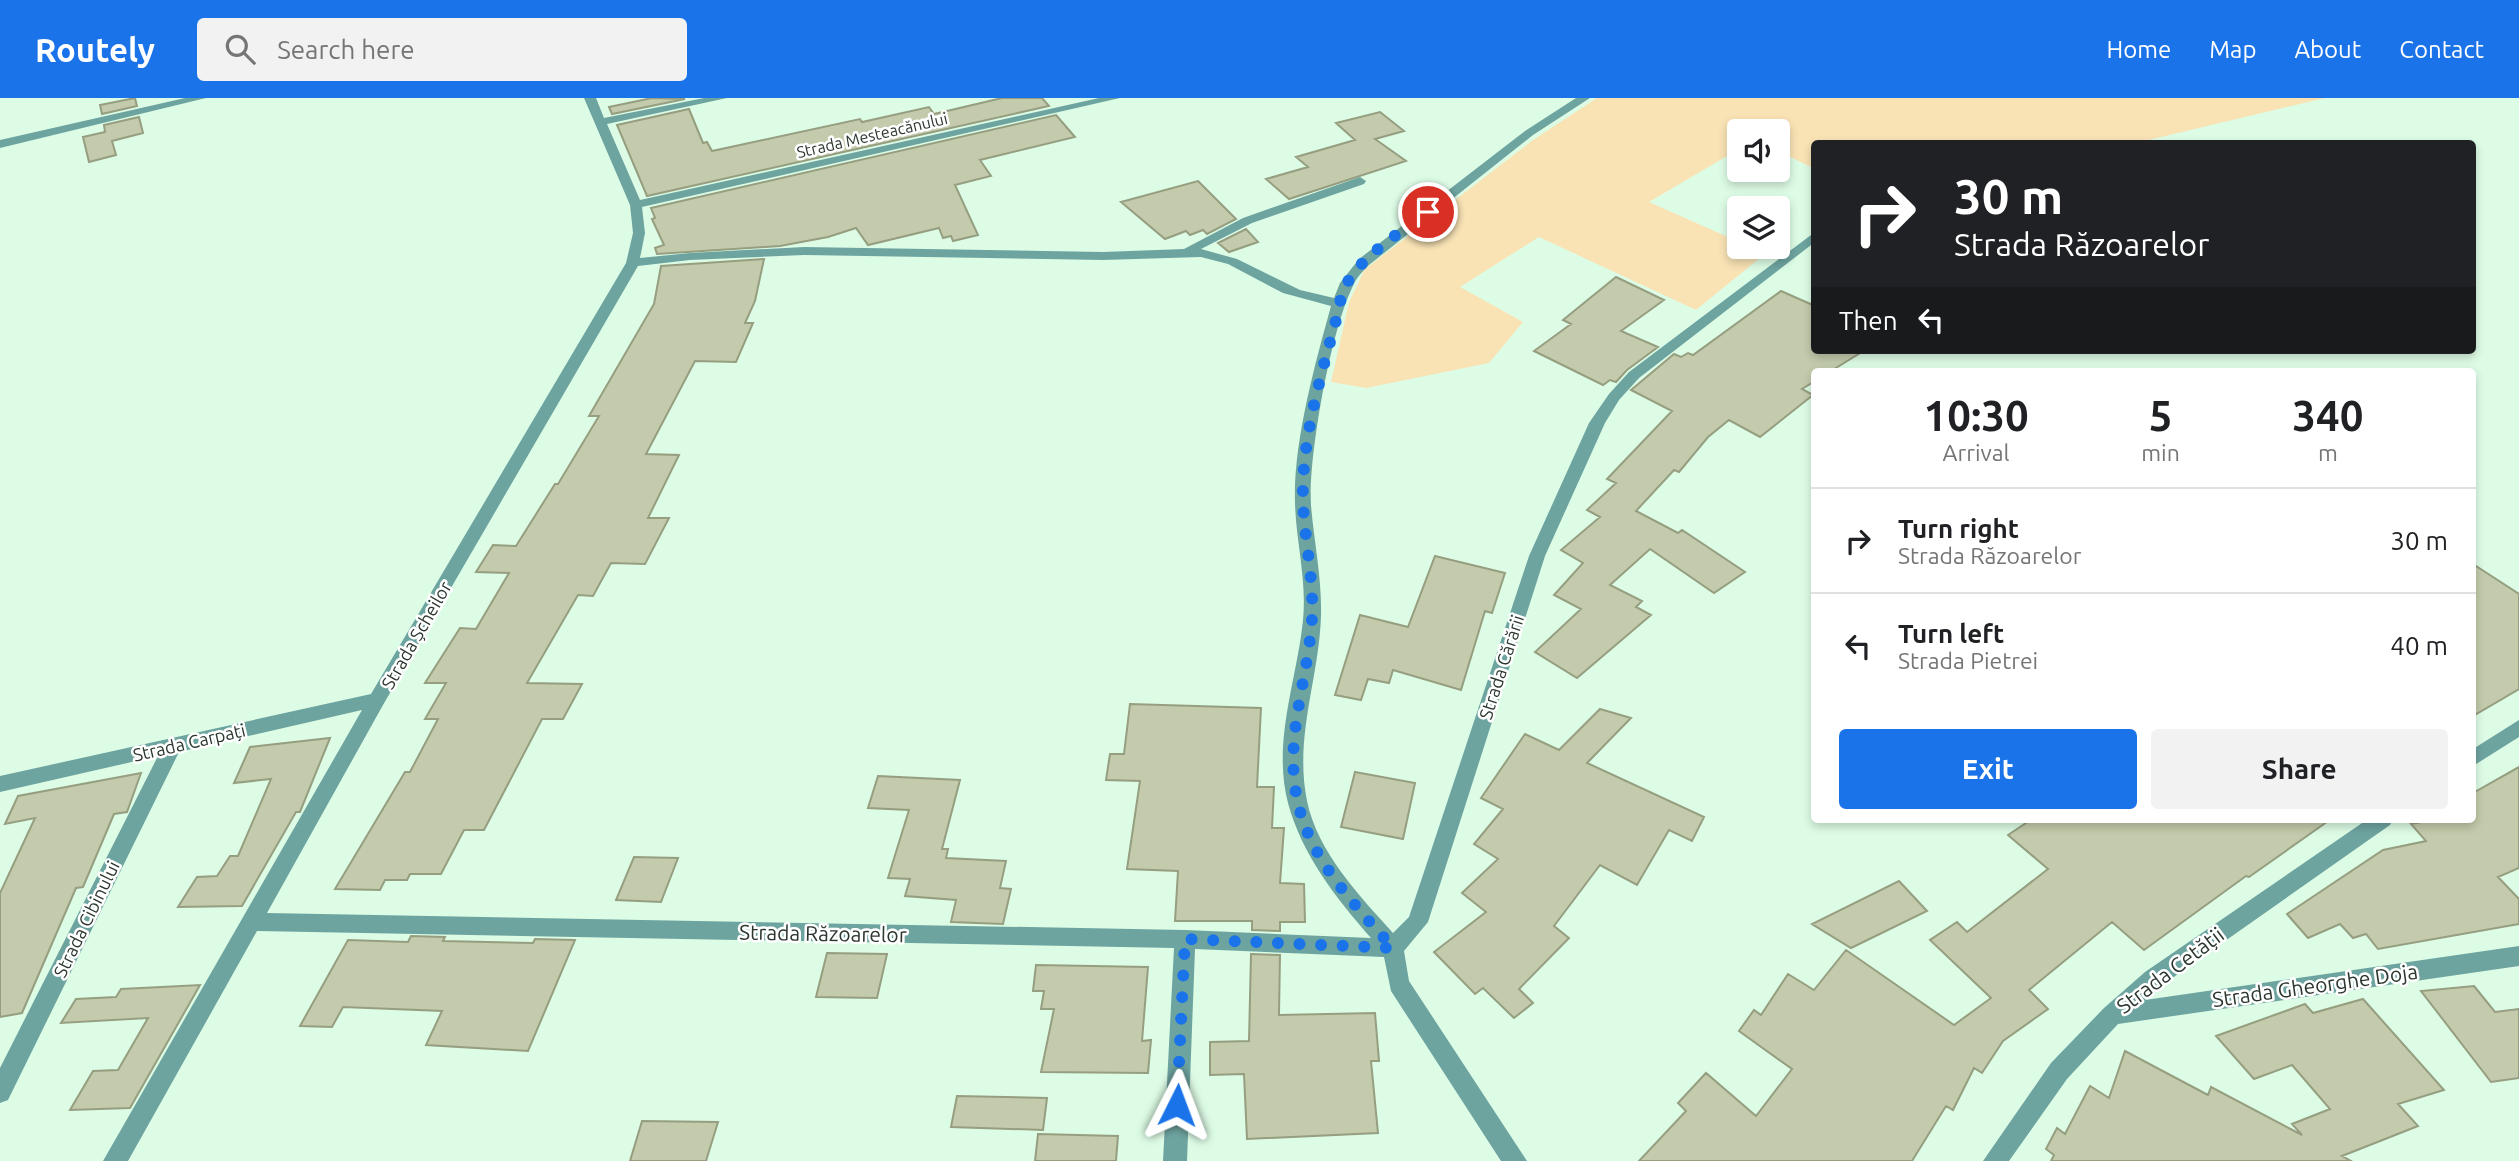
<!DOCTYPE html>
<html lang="en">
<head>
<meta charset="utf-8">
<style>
	body { margin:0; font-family:Ubuntu,sans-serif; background:#f2f2f2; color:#202124; height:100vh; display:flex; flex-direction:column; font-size:26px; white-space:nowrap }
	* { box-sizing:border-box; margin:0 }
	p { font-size:23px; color:#757577 }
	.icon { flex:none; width:38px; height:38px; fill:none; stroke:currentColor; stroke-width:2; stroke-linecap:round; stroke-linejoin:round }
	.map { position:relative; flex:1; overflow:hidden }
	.drawer { position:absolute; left:1811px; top:270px; width:665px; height:455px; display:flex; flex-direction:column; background:#fff; border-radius:7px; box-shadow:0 4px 10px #0003 }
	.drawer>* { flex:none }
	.top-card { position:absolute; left:1811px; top:42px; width:665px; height:214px; border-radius:7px; box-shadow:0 4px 10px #0003; background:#202124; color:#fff; overflow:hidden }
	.tools { position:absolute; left:1727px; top:21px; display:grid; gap:14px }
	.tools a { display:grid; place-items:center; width:63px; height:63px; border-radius:7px; background:#fff; box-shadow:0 4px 10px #0003; font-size:35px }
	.pin { position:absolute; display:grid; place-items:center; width:60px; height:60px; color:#fff; margin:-30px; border:4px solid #fff; border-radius:50%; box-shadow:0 2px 7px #0007 }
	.me { position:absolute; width:77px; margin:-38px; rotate:3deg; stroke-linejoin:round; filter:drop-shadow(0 0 5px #0008) }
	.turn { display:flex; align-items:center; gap:24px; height:147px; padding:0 28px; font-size:32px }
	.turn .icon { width:91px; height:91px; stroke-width:2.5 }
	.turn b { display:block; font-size:49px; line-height:60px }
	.then { display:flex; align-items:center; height:66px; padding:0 28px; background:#0003; gap:14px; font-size:26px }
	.eta { display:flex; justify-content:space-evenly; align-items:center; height:119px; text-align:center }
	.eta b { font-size:42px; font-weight:700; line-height:49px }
	.cta { display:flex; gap:14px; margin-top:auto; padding:14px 28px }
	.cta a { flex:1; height:80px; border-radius:7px; background:#1a73e8; color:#fff; font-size:28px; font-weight:700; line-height:80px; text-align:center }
	.cta a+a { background:#f2f2f2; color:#202124 }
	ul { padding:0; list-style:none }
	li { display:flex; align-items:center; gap:21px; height:105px; padding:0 28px; border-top:2px solid #e0e0e0 }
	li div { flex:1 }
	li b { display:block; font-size:26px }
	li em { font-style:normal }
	header { display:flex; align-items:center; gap:42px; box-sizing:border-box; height:98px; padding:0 35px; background:#1a73e8; color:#fff }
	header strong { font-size:33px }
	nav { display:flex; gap:38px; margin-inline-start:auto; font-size:24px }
	.search { width:490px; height:63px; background:#f2f2f2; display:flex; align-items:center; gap:18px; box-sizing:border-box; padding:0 24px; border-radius:7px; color:#757577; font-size:26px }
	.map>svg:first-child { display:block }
</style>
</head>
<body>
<header>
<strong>Routely</strong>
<div class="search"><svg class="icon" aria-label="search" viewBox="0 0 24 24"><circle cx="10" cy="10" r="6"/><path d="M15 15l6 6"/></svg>Search here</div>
<nav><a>Home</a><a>Map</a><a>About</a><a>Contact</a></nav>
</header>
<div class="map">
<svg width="2519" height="1063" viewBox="0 0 2519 1063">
	<rect width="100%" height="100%" fill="#ddfce6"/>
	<path fill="#f9e3b5" d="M 1597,0 L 2325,0 L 2136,45 L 1815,46 L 1815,71 L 1778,53 L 1778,33 L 1740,33 L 1739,51 L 1649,104 L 1739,144 L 1740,149 L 1751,149 L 1766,155 L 1696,212 L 1539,139 L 1460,189 L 1523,224 L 1489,265 L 1366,290 L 1331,284 L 1349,204 L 1365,171 L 1533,42 Z"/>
	<path fill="#c3cbac" stroke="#969e80" stroke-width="2" d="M 135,0 L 137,8 L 102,16 L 100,7 Z
		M 652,0 L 685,1 L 612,16 L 609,9 Z
		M 1002,0 L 1042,0 L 1049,8 L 647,98 L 617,27 L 689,11 L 703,45 L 707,44 L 712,53 L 860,21 L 862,24 L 929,9 L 934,16 Z
		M 1380,14 L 1404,33 L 1375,41 L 1406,63 L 1289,101 L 1266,81 L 1308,69 L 1296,59 L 1355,42 L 1336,25 Z
		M 1056,17 L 1075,39 L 980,62 L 991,78 L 955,87 L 978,137 L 953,143 L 951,138 L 943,140 L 939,130 L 868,147 L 856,130 L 828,139 L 780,148 L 657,156 L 655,150 L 664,147 L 652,121 L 655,120 L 651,110 Z
		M 139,19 L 143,35 L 112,43 L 116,57 L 89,64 L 83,39 L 105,34 L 104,27 Z
		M 1198,83 L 1236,121 L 1207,136 L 1203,132 L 1190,137 L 1186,133 L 1165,141 L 1121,104 Z
		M 1246,131 L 1258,144 L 1229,154 L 1218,145 Z
		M 764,161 L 755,203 L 745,225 L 753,225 L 736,264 L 695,263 L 646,356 L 679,357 L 648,420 L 669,420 L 645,466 L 611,465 L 593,498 L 578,497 L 527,585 L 582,586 L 563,621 L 542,621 L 484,732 L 464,732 L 441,776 L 410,776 L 407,782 L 385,782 L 380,792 L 335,791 L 405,674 L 410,674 L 438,621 L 425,621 L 446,585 L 425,585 L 460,530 L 476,531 L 509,475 L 476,474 L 493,447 L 516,448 L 555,386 L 558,386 L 599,318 L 589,318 L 654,206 L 661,168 Z
		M 1616,179 L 1664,202 L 1621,233 L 1658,249 L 1627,272 L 1616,284 L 1610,282 L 1603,287 L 1534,253 L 1571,226 L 1563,222 Z
		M 1781,193 L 1815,208 L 1815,252 L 1865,252 L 1831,273 L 1815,273 L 1815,283 L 1802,291 L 1813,297 L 1760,339 L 1729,322 L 1708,339 L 1679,374 L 1674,372 L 1636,413 L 1678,435 L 1682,432 L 1745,474 L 1714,495 L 1650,451 L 1610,487 L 1642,503 L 1636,509 L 1651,517 L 1577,580 L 1535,554 L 1581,511 L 1554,497 L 1583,465 L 1561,452 L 1600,419 L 1587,412 L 1616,385 L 1607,381 L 1672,313 L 1631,292 L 1674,256 L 1681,259 L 1688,255 L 1693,257 Z
		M 1435,458 L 1505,475 L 1492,515 L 1485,513 L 1461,592 L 1393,572 L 1389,585 L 1368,581 L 1361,602 L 1335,597 L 1360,517 L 1408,529 Z
		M 2473,466 L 2519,496 L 2519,591 L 2473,618 Z
		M 1130,606 L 1261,610 L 1257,689 L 1274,689 L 1272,730 L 1284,730 L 1280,785 L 1304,786 L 1305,824 L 1280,824 L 1280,833 L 1252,832 L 1252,823 L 1175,823 L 1178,773 L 1127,771 L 1140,683 L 1106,682 L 1110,656 L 1124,656 Z
		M 1600,611 L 1631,620 L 1587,665 L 1704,719 L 1692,743 L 1669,732 L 1637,787 L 1600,767 L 1554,828 L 1569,840 L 1519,891 L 1533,905 L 1514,920 L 1483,890 L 1475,896 L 1434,854 L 1486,814 L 1462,795 L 1498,761 L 1474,746 L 1503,711 L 1481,700 L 1525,636 L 1559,652 Z
		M 330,640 L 300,714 L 296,714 L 242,808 L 178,809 L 197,779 L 217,778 L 230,758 L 238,758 L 271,681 L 234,685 L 250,649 Z
		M 2519,669 L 2519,770 L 2498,779 L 2519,801 L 2519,826 L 2378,851 L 2366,836 L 2353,840 L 2340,826 L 2308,840 L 2287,816 L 2383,752 L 2426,743 L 2411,726 L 2437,721 L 2473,721 L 2473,695 Z
		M 1355,674 L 1415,685 L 1403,741 L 1341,729 Z
		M 141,675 L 127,714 L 114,716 L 83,789 L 76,790 L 22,915 L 0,919 L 0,795 L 35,720 L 5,726 L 18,698 Z
		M 878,678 L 960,682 L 942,751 L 948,751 L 946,760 L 1006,763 L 1000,790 L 1011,791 L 1003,826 L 951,824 L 956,802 L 905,798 L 910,781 L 888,780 L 909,712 L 868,710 Z
		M 2032,721 L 2331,721 L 2249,779 L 2246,778 L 2144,852 L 2112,824 L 2029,892 L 2048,911 L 2003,943 L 1982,975 L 1974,970 L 1953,1012 L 1946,1008 L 1912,1063 L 1639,1063 L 1686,1013 L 1678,1005 L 1706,975 L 1756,1018 L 1792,971 L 1739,933 L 1754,912 L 1761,917 L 1788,876 L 1814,892 L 1846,852 L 1954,927 L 1991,900 L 1930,842 L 1957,824 L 1967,834 L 2048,771 L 2008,737 Z
		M 634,759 L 678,760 L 661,804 L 616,802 Z
		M 1899,783 L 1927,813 L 1851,850 L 1812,826 Z
		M 411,838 L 445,839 L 443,843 L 533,845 L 535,841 L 575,842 L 528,953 L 426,947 L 442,913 L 343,909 L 332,929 L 300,928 L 348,842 L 408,844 Z
		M 827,855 L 887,856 L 877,900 L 816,899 Z
		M 1251,856 L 1280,857 L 1279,917 L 1375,915 L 1379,963 L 1371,963 L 1378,1035 L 1247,1041 L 1244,976 L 1210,977 L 1210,944 L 1249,943 Z
		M 1036,867 L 1148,869 L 1142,943 L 1151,942 L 1148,975 L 1041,974 L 1054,911 L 1041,911 L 1044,893 L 1033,893 Z
		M 200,887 L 130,1010 L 70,1012 L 93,973 L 118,972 L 148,920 L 61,925 L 76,901 L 116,899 L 121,891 Z
		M 2474,888 L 2495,914 L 2519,911 L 2519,980 L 2491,984 L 2421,893 Z
		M 2363,901 L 2444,992 L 2398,1006 L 2418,1028 L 2342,1058 L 2351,1063 L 2051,1063 L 2054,1057 L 2046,1051 L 2057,1030 L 2065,1036 L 2090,988 L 2109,1000 L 2125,953 L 2208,997 L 2211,989 L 2302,1037 L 2292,1026 L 2330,1011 L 2292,967 L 2254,981 L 2216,938 L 2305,906 L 2313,915 Z
		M 957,998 L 1047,1000 L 1043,1032 L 951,1029 Z
		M 642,1023 L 718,1024 L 706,1063 L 630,1063 Z
		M 1038,1036 L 1118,1038 L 1116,1063 L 1035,1063 Z"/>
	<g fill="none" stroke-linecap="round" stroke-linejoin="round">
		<path fill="#6ea4a0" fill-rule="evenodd" d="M 185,0 L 206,0 L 0,50 L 0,42 Z
			M 584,0 L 596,0 L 604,20 L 704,0 L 727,0 L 607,26 L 640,102 L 1099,0 L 1120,0 L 642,109 L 645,135 L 640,160 L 690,155 L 804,149 L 1103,154 L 1184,151 L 1243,120 L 1360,79 L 1366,83 L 1364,86 L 1252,125 L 1201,151 L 1237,161 L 1300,192 L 1334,200 L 1340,185 L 1359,161 L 1525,33 L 1576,0 L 1590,0 L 1533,37 L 1369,167 C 1363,173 1356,180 1353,188 C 1331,231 1308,359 1311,407 C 1314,444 1322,480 1321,518 C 1319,581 1294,639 1307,703 C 1318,755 1359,797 1393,835 L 1409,819 L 1529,458 L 1589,325 L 1609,296 L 1629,274 L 1815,134 L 1815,144 L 1639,280 L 1619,302 L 1605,325 L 1545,458 L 1428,824 L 1404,853 L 1409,883 L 1527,1063 L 1501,1063 L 1391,893 L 1384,859 L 1195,851 L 1187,1063 L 1163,1063 L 1174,850 L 257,833 L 128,1063 L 103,1063 L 362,612 L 179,654 L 8,1002 L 0,1005 L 0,970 L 158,658 L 0,694 L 0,678 L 371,596 L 626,165 L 633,135 L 630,107 ZM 804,157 L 1103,162 L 1201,159 L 1228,166 L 1283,195 L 1331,208 C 1315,266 1293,345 1295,405 C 1296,444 1307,482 1303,522 C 1297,582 1272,644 1288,705 C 1302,757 1336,800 1371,840 L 1185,832 L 267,815 L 383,607 L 638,168 L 690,162 Z
			M 2519,622 L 2519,639 L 2473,668 L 2473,651 Z
			M 2368,721 L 2393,721 L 2390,727 L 2161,888 L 2145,902 L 2519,848 L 2519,868 L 2118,926 L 2067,981 L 2009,1063 L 1983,1063 L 2051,965 L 2104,910 L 2145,874 Z"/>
	</g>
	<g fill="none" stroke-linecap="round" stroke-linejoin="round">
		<path stroke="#1a73e8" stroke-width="12" stroke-dasharray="0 21.6" d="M 1177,1007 L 1185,841 L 1393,850 C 1355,807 1311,763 1298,705 C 1283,642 1308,583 1312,521 C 1314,482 1305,444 1303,405 C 1301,348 1318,288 1333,233 C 1339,215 1339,195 1351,179 C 1370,152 1403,133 1428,114"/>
	</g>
	<g text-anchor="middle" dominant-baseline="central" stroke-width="5" stroke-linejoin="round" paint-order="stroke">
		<g font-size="16" fill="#2b372f" stroke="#fff">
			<text transform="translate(872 37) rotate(-13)">Strada Mesteacănului</text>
		</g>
		<g font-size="18" fill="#2b372f" stroke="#fff">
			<text transform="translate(416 537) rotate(-60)">Strada Șcheilor</text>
			<text transform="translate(1501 569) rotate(-72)">Strada Cărării</text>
			<text transform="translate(189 644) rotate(-13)">Strada Carpați</text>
			<text transform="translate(86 821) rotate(-64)">Strada Cibinului</text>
		</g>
		<g font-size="21" fill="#2b372f" stroke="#fff">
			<text transform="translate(823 835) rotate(1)">Strada Răzoarelor</text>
			<text transform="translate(2170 872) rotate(-37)">Strada Cetății</text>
			<text transform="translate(2315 887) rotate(-8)">Strada Gheorghe Doja</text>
		</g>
	</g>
</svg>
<div class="tools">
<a><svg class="icon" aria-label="sound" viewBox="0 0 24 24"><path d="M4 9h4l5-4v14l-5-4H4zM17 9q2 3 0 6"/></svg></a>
<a><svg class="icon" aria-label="layers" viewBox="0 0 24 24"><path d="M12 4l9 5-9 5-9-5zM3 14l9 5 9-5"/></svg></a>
</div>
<div class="pin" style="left:1428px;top:114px;background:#d93025"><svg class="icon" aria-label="arrive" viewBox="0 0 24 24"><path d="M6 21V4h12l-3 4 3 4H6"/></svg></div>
<svg class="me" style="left:1177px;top:1007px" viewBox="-20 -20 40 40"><path d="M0-17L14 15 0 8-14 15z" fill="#1a73e8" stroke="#fff" stroke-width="4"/></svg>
<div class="top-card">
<div class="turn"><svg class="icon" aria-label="right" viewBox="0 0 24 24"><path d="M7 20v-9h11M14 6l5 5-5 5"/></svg><div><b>30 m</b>Strada Răzoarelor</div></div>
<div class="then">Then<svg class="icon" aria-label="left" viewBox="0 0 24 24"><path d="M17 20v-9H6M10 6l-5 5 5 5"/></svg></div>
</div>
<section class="drawer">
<div class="eta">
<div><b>10:30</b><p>Arrival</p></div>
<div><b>5</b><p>min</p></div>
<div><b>340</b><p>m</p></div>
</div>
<ul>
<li><svg class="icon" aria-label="right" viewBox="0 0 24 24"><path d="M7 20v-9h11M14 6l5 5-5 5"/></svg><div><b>Turn right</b><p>Strada Răzoarelor</p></div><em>30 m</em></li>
<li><svg class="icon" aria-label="left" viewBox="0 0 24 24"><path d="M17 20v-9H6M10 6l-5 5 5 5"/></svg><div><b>Turn left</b><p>Strada Pietrei</p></div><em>40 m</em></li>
</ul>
<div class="cta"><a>Exit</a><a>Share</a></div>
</section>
</div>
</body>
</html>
